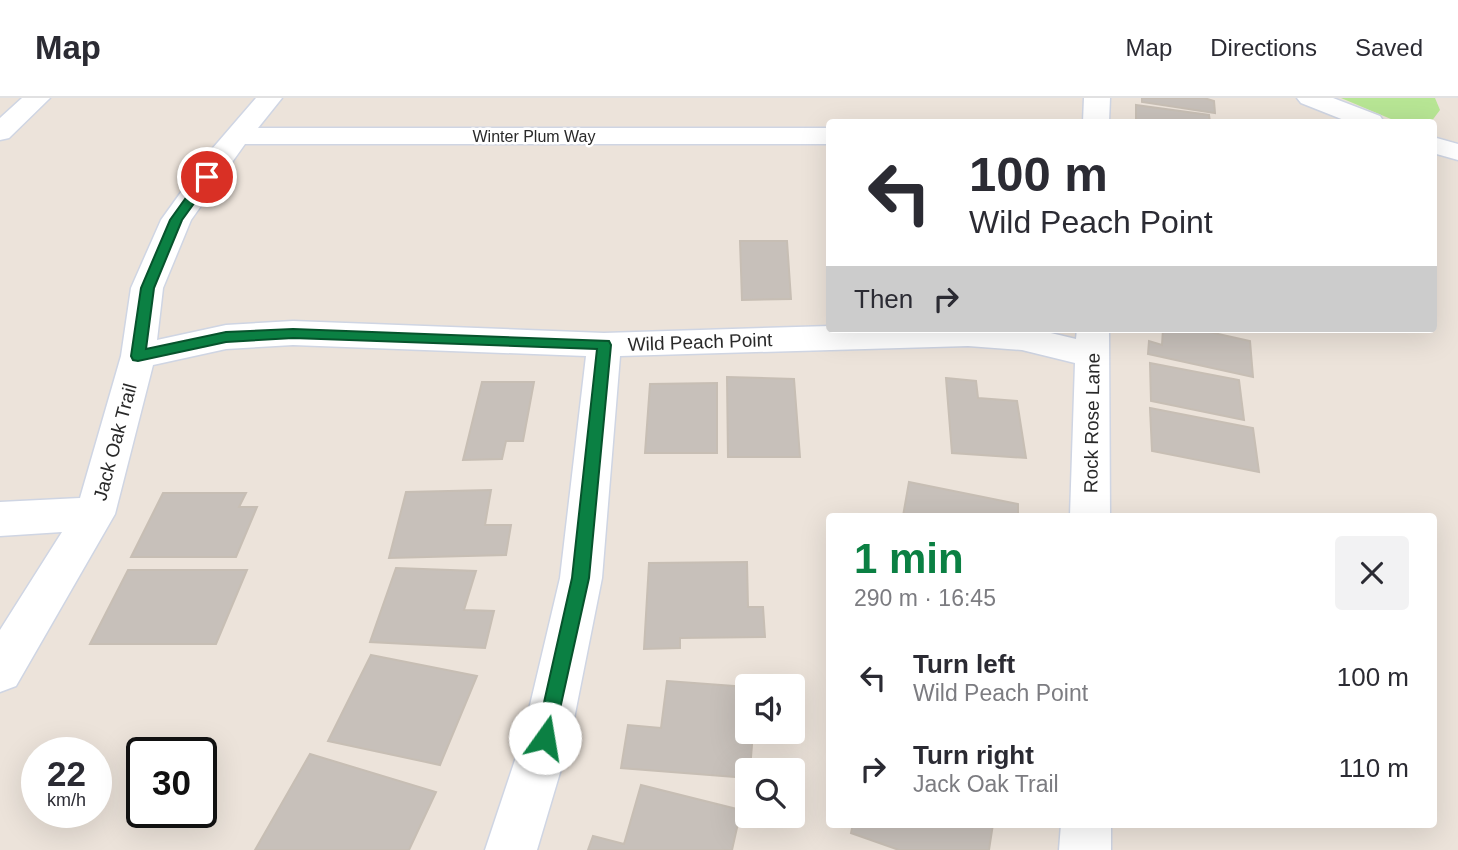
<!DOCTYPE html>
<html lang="en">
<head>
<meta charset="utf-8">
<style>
	body { margin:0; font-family:Helvetica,sans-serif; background:#f2f2f3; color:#2b2b33; height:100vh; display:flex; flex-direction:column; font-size:26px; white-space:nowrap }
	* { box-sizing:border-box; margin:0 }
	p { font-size:23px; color:#7c7c81 }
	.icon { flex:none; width:38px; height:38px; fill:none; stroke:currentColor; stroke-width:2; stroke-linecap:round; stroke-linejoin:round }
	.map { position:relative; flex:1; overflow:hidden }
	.drawer { position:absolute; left:826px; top:415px; width:611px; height:315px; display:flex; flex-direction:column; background:#fff; border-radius:7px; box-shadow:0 7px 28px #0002 }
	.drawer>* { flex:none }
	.top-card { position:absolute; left:826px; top:21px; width:611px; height:214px; border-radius:7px; box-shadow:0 7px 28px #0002; background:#fff; color:#2b2b33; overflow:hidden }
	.buttons { position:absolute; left:735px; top:576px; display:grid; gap:14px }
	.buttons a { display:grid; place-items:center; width:70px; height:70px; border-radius:7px; background:#fff; box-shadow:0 7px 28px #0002; font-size:35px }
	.speed { position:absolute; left:21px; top:639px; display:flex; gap:14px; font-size:35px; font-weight:700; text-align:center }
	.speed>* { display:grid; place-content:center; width:91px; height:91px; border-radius:50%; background:#fff; box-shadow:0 7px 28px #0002; line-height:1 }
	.speed small { font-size:18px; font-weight:400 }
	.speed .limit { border:4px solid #111; border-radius:10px; background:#fff; color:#111 }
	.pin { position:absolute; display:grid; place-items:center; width:60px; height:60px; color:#fff; margin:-30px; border:4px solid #fff; border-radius:50%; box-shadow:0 2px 7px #0007 }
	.me { position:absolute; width:77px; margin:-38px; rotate:13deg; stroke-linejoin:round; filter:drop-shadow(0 0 5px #0008) }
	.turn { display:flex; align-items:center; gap:24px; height:147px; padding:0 28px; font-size:32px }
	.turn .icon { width:91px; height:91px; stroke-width:2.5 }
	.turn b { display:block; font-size:49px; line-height:60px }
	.then { display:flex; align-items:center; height:66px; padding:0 28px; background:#0003; gap:14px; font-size:26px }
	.round { display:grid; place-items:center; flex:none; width:74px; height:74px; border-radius:7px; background:#f2f2f3 }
	.summary { display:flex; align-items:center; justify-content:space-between; height:119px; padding:0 28px }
	h1 { font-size:42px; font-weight:600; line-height:52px; color:#0b8043 }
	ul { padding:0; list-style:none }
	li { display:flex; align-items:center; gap:21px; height:91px; padding:0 28px }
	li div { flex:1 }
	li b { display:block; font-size:26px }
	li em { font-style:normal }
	header { display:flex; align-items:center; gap:42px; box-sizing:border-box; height:98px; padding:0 35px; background:#fff; border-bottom:2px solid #e1e1e2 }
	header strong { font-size:33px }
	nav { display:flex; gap:38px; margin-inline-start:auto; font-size:24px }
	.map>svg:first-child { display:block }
</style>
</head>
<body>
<header>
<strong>Map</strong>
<nav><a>Map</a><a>Directions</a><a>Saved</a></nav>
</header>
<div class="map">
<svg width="1458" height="752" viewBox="0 0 1458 752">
	<rect width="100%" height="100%" fill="#ece3da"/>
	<path fill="#b7e594" d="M 1341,0 L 1435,0 L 1440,12 L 1431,24 L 1398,24 Z"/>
	<path fill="#c7c0ba" stroke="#c7beb4" stroke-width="2" d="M 1142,0 L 1204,0 L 1214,3 L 1215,15 L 1142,4 Z
		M 1136,7 L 1209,17 L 1210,24 L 1136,24 Z
		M 740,143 L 787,143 L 791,201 L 742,202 Z
		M 1163,231 L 1196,231 L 1250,243 L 1253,279 L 1148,256 L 1149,243 L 1162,247 Z
		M 1150,265 L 1239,282 L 1244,322 L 1151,303 Z
		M 727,279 L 794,281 L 800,359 L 728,359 Z
		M 946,280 L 976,283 L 978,300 L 1017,303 L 1026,360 L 952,355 Z
		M 482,284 L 534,284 L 523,343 L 506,343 L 502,361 L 463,362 Z
		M 717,285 L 717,355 L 645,355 L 650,286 Z
		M 1150,310 L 1253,330 L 1259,374 L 1152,353 Z
		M 909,384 L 1018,406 L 1018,418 L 903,418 Z
		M 491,392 L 485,427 L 511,427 L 506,457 L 389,460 L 406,394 Z
		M 163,395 L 246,395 L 239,409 L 257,409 L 236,459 L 131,459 Z
		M 747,464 L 748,509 L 763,509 L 765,539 L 680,540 L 680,550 L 644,551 L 649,465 Z
		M 396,470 L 476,473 L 464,512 L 494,513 L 485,550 L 370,544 Z
		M 128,472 L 247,472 L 216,546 L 90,546 Z
		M 371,557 L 477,578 L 440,667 L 328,643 Z
		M 667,583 L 747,589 L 747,634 L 753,634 L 750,672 L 747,672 L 747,680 L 621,670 L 628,627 L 661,630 Z
		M 310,656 L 436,694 L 409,752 L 255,752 Z
		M 641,687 L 741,712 L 732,752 L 588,752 L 593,738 L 624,746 Z
		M 853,726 L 993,726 L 989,752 L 899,752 L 851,735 Z"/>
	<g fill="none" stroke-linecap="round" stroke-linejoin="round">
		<defs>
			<path id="minor" d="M 22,0 L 50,0 L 9,40 L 0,42 L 0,20 Z
				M 256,0 L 282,0 L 258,30 L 830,30 L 830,46 L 245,46 L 191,122 L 163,190 L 157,242 L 226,227 L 293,223 L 604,235 L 830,228 L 830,231 L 1034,231 L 1076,241 L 1077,231 L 1109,231 L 1110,418 L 1070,418 L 1075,265 L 1022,252 L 968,248 L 620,258 L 602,480 L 570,641 L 537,752 L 485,752 L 522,641 L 560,480 L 586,258 L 293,247 L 226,251 L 153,267 L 115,416 L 16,588 L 0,594 L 0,532 L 62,434 L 0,438 L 0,404 L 80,400 L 121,258 L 131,190 L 161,122 L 212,51 Z
				M 1084,0 L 1110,0 L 1109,24 L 1083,24 Z
				M 1297,0 L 1333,0 L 1380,18 L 1384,24 L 1349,24 L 1301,5 Z
				M 1433,39 L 1458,46 L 1458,62 L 1433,55 Z
				M 1061,726 L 1111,726 L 1111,752 L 1059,752 Z"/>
		</defs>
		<use href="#minor" stroke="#cfd5e3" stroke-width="3"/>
		<use href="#minor" fill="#fff" fill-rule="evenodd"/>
	</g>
	<path fill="#0b8043" stroke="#07532c" stroke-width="2" d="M 203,76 L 213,79 L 182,122 L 154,190 L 146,251 L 226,234 L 293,231 L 609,243 L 611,247 L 589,480 L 552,647 L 545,650 L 538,647 L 536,640 L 572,480 L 597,251 L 293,240 L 226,244 L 138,263 L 133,262 L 131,258 L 141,190 L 170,122 Z"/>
	<g text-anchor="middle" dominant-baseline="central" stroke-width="5" stroke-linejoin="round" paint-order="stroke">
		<g font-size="16" fill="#292929" stroke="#fff">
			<text x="534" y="38">Winter Plum Way</text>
		</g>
		<g font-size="19" fill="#292929" stroke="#fff">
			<text transform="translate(700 244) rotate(-2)">Wild Peach Point</text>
			<text transform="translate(1092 325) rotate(-89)">Rock Rose Lane</text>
			<text transform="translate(115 344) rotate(-75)">Jack Oak Trail</text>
		</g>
	</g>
</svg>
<div class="buttons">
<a><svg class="icon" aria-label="sound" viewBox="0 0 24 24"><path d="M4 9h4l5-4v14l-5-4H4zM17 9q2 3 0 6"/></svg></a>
<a><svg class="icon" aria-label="search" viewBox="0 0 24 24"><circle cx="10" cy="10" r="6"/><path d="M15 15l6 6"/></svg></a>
</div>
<div class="speed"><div>22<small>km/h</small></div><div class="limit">30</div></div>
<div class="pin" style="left:207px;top:79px;background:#d93025"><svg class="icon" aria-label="arrive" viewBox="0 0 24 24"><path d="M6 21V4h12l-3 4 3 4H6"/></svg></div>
<svg class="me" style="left:545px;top:640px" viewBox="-20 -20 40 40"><circle r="19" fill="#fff"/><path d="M0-13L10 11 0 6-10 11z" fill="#0b8043"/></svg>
<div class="top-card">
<div class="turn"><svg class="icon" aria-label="left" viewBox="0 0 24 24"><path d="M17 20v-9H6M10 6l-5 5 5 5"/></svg><div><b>100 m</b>Wild Peach Point</div></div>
<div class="then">Then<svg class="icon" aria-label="right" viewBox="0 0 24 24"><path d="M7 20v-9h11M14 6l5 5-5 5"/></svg></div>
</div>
<section class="drawer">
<div class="summary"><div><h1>1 min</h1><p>290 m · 16:45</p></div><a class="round"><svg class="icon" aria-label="close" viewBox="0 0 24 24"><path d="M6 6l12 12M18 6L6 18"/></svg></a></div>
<ul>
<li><svg class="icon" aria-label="left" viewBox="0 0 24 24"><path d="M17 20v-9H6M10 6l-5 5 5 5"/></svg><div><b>Turn left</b><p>Wild Peach Point</p></div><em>100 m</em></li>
<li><svg class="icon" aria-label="right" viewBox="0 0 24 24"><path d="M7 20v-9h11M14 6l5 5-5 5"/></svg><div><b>Turn right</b><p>Jack Oak Trail</p></div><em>110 m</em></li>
</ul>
</section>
</div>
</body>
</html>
